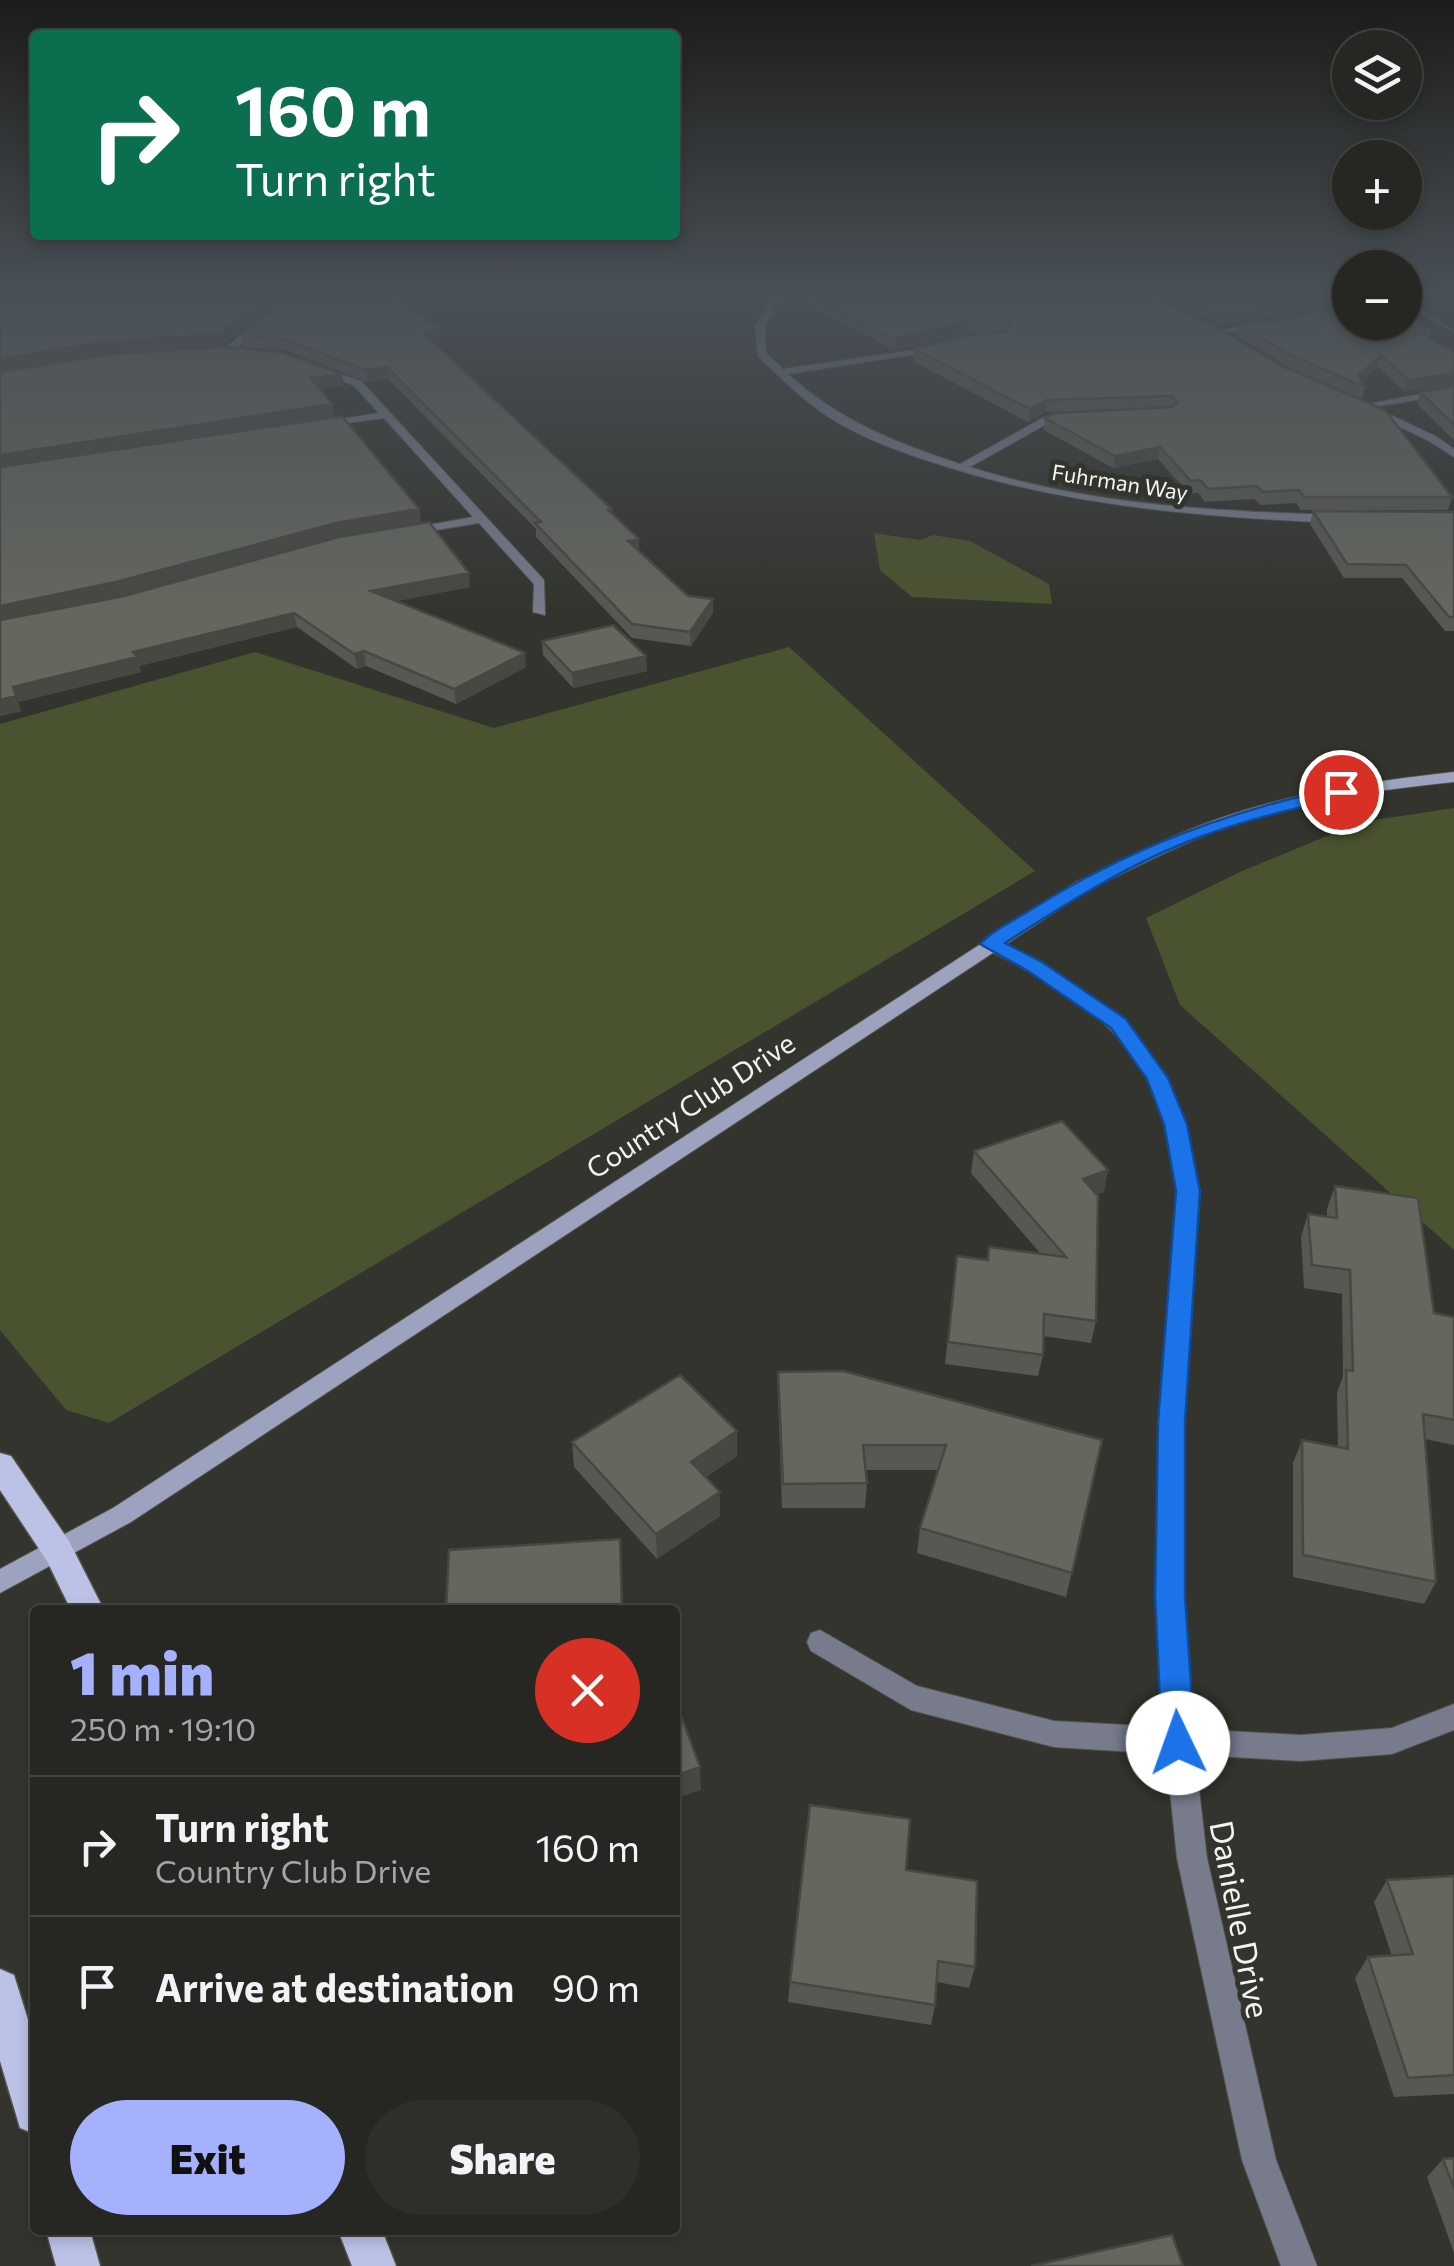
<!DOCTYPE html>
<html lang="en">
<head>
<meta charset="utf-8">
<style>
	body { margin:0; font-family:Commissioner,sans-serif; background:#2e2f2a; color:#f1f3f6; height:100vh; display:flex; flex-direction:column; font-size:38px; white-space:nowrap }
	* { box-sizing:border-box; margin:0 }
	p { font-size:32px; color:#a4a5a5 }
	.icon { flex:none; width:55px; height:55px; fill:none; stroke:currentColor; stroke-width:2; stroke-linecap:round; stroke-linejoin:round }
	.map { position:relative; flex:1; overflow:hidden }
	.sheet { position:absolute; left:30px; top:1605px; width:650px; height:630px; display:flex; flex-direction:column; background:#262722; border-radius:10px; box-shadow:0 5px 15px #0003,0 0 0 2px #424440 }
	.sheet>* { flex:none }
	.banner { position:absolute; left:30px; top:30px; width:650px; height:210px; border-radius:10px; box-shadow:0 5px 15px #0003,0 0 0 2px #424440; background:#0b6e4f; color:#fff; overflow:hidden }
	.buttons { position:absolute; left:1332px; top:30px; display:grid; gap:20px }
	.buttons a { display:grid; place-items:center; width:90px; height:90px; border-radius:50%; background:#262722; box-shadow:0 5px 15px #0003,0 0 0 2px #424440; font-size:50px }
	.pin { position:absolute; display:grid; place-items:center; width:85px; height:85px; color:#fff; margin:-42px; border:5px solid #fff; border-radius:50%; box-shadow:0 2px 10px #0007 }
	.me { position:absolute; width:110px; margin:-55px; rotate:357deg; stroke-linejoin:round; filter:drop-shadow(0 0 8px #0008) }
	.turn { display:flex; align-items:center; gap:35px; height:210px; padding:0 40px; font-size:45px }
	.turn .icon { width:130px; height:130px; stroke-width:2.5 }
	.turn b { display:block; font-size:70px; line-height:85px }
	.round { display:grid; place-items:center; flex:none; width:105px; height:105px; border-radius:52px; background:#2e2f2a }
	.headline { display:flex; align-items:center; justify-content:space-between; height:170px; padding:0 40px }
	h1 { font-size:60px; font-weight:800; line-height:75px; color:#a5b1fc }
	.cta { display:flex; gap:20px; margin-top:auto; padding:20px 40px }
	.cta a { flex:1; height:115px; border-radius:60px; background:#a5b1fc; color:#111; font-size:40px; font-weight:800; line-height:115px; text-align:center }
	.cta a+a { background:#2e2f2a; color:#f1f3f6 }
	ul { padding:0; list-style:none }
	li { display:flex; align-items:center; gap:30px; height:140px; padding:0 40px; border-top:2px solid #424440 }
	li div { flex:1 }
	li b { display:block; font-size:38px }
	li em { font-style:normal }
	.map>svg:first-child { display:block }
</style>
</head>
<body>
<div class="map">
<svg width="1454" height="2266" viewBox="0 0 1454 2266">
	<rect width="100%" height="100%" fill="#32342d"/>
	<path fill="#4a532f" d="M 874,533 L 920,540 L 933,535 L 970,541 L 1049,584 L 1052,604 L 912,597 L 880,570 Z
		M 789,647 L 1035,871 L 109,1423 L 66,1410 L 0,1330 L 0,724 L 255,652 L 494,728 Z
		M 1454,808 L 1454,1250 L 1180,1005 L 1146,918 L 1242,871 L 1361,822 Z"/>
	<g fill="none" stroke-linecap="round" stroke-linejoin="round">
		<path fill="#656f47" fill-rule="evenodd" d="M 1405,298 L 1454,329 L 1454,334 L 1405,303 Z"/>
		<defs>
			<path id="street" d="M 774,295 L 782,295 L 765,327 L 766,353 L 783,369 L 940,346 L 937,351 L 788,374 C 838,420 896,443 960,464 L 1046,416 L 1069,414 L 1073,415 L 1073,419 L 1052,421 L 970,467 C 1088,505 1214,511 1336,515 L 1342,519 L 1336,523 C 1201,517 1066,506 938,464 C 900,452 861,438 827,416 C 801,399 780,377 758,356 L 755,327 Z
				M 260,319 L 268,321 L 229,354 L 223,354 L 223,350 Z
				M 1265,323 L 1268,328 L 1217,334 L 1212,331 Z
				M 318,366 L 361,381 L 544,580 L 545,615 L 533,612 L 534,584 L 479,523 L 406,535 L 406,529 L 473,517 L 384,418 L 318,427 L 317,425 L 322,422 L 379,413 L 353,385 L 315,371 Z
				M 1454,388 L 1454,394 L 1374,407 L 1437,437 L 1454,449 L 1454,457 L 1429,441 L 1356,406 Z
				M 990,939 L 1041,962 L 1125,1019 L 1168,1078 L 1186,1124 L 1198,1191 L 1184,1422 L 1183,1596 L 1192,1729 L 1301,1735 L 1392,1728 L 1454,1704 L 1454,1730 L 1392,1754 L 1301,1761 L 1195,1755 L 1207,1858 L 1276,2160 L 1317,2266 L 1281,2266 L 1242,2160 L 1177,1858 L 1166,1754 L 1054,1747 L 911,1710 L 811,1651 L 807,1642 L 811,1633 L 820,1630 L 917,1686 L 1054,1721 L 1164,1727 C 1159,1625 1156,1524 1160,1423 C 1165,1320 1201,1170 1148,1078 C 1112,1015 1047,979 984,948 L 981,944 L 984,940 Z"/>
			<path id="secondary" d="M 1454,772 L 1454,782 C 1378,790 1301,800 1228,826 C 1180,844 1134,868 1088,890 L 131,1522 L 0,1593 L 0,1569 L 113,1508 L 1076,882 C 1123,860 1169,836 1218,819 C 1294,792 1374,781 1454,772 Z"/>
			<path id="primary" d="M 0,1453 L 11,1456 L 69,1541 L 104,1610 L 71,1610 L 47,1561 L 0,1490 Z
				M 0,1969 L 14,1975 L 35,2042 L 35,2134 L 20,2128 L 0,2061 Z
				M 46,2230 L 90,2230 L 100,2266 L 56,2266 Z
				M 338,2230 L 382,2230 L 396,2266 L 352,2266 Z"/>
		</defs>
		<use href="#street" stroke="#51534c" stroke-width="2"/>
		<use href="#secondary" stroke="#51534c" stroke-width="2"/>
		<use href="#primary" stroke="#51534c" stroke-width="3"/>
		<use href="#street" fill="#777b8c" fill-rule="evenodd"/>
		<use href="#secondary" fill="#9da3bf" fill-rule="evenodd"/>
		<use href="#primary" fill="#bbc2e6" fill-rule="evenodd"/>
	</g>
	<path fill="#565951" d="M 0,295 L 403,295 L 403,303 L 440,340 L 433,343 L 612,509 L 612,514 L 639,551 L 688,596 L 713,599 L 713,613 L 691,646 L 632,638 L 536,537 L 536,529 L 388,379 L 367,382 L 285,350 L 243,347 L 241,335 L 273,310 L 267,309 L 222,345 L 112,352 L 0,371 Z
		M 810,295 L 1157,301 L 1452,497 L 1448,510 L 1301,510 L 1296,503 L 1261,505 L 1254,499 L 1205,502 L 1198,493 L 1189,494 L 1158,459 L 1113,468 L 1044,430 L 1045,418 L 1104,410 L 1046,412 L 1028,422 L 913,361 L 914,349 L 1007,332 L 964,333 L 894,350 L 810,305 Z
		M 1155,295 L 1350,295 L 1431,331 L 1405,392 L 1378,367 L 1362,381 L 1365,387 L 1362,399 L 1288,367 L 1237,336 L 1239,324 L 1285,320 L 1345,305 L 1219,324 Z
		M 0,372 L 344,386 L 320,389 L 332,404 L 334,416 L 419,509 L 421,522 L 338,536 L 119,596 L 60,609 L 470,587 L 395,601 L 526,667 L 456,704 L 366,666 L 357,669 L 297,627 L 139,666 L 141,672 L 18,702 L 21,711 L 0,716 Z
		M 1454,386 L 1454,440 L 1417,404 L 1420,392 Z
		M 1313,511 L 1454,512 L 1454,631 L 1445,631 L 1402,578 L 1344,578 L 1310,524 Z
		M 542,641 L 647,671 L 573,688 L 543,655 Z
		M 974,1151 L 1104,1192 L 1097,1194 L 1096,1321 L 1091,1343 L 1043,1336 L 1043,1355 L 1038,1376 L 945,1364 L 957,1256 L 987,1260 L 989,1247 L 1040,1253 L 971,1173 Z
		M 1335,1186 L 1434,1313 L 1454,1317 L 1454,1445 L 1425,1439 L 1436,1582 L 1424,1604 L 1293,1577 L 1293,1463 L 1302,1440 L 1338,1447 L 1337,1393 L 1343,1376 L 1342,1294 L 1304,1288 L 1301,1237 L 1308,1214 L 1327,1216 L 1327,1209 Z
		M 778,1372 L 1102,1440 L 1066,1597 L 917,1553 L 920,1528 L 938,1470 L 866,1470 L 867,1483 L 865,1508 L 782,1508 L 778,1396 Z
		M 737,1431 L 737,1456 L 706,1477 L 720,1516 L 657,1559 L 574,1467 L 572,1442 Z
		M 906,1870 L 975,1967 L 969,1988 L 937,1982 L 935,2005 L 931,2025 L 788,2002 L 790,1982 Z
		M 1454,1876 L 1454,2094 L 1394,2097 L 1355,1978 L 1368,1957 L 1392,1956 L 1374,1902 L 1387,1880 Z
		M 1454,2158 L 1454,2253 L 1427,2177 L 1443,2159 Z"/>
	<path fill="#464842" d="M 1349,295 L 1346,305 L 1219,324 L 1221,313 Z
		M 265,298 L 267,309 L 222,345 L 112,352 L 0,371 L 0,359 Z
		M 965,322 L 964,333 L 894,350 L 894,338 Z
		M 438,328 L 440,340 L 426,346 L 424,334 Z
		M 1381,355 L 1378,367 L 1358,384 L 1358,376 Z
		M 387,367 L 388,379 L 367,382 L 366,370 Z
		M 342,374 L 344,386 L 313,390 L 311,378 Z
		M 1454,374 L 1454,385 L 1405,392 L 1408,380 Z
		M 1047,400 L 1046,412 L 1028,422 L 1030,409 Z
		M 332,404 L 334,416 L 0,468 L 0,455 Z
		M 1160,447 L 1158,459 L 1113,468 L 1115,456 Z
		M 419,509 L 421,522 L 338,536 L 119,596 L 0,621 L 0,606 L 336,523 Z
		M 639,539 L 639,553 L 628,541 Z
		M 469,573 L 470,587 L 373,606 L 371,591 Z
		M 713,599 L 713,613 L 691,646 L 690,632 Z
		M 294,613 L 297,627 L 139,666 L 141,672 L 18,702 L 21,711 L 0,716 L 0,700 L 13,687 L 133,652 Z
		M 364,651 L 366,666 L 357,669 L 354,654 Z
		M 525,653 L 526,667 L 456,704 L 454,689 Z
		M 646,656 L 647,671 L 573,688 L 572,673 Z
		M 1108,1170 L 1104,1192 L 1078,1201 L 1083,1179 Z
		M 737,1431 L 737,1456 L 692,1486 L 691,1462 Z
		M 720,1492 L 720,1516 L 657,1559 L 656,1534 Z
		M 700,1767 L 701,1790 L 675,1799 L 675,1776 Z"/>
	<path fill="#64675e" stroke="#464842" stroke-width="2.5" d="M 0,295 L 397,295 L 395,296 L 438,328 L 424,334 L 612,509 L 608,510 L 639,539 L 628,541 L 688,596 L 713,599 L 690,632 L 632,624 L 535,523 L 541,522 L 387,367 L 366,370 L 283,339 L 241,335 L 278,306 L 276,299 L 265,298 L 219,334 L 109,341 L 0,359 Z
		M 811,295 L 1148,295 L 1157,301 L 1214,325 L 1281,366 L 1385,410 L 1452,497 L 1304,497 L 1299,490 L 1263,492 L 1257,486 L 1208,489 L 1200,480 L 1191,481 L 1160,447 L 1115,456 L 1045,418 L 1055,413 L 1173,407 L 1177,403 L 1172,396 L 1047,400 L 1030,409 L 914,349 L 967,335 L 1006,332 L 1012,321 L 965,322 L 894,338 Z
		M 1180,295 L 1347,295 L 1221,313 Z
		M 1349,295 L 1350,322 L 1405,322 L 1405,315 L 1431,331 L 1420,332 L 1454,352 L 1454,374 L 1408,380 L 1381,355 L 1358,376 L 1365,387 L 1290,355 L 1239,324 L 1285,320 L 1347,305 Z
		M 224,347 L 280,352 L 342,374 L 311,378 L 332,404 L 0,455 L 0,372 L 110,354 Z
		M 1454,386 L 1454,425 L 1420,392 Z
		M 342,416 L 419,509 L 336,523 L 116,582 L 0,606 L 0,467 Z
		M 1313,511 L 1454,512 L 1454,617 L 1449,617 L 1406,565 L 1347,564 Z
		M 429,522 L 469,573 L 371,591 L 525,653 L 454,689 L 364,651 L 354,654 L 294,613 L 133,652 L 137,657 L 13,687 L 16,696 L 0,700 L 0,620 L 124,596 L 339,537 Z
		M 613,625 L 646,656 L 572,673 L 542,641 Z
		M 1062,1121 L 1108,1170 L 1083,1179 L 1098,1196 L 1096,1321 L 1044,1314 L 1043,1355 L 948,1342 L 957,1256 L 988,1260 L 989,1247 L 1066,1257 L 974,1151 Z
		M 1335,1186 L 1418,1198 L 1434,1313 L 1454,1317 L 1454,1420 L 1423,1414 L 1436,1582 L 1303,1555 L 1302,1440 L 1348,1449 L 1346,1370 L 1353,1371 L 1350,1270 L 1312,1265 L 1308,1214 L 1337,1218 Z
		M 843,1371 L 1102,1440 L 1072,1573 L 920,1528 L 946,1445 L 863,1445 L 867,1483 L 783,1484 L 778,1372 Z
		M 680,1375 L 737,1431 L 691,1462 L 720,1492 L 656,1534 L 572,1442 Z
		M 620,1539 L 622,1610 L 446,1610 L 449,1550 Z
		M 675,1699 L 700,1767 L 675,1776 Z
		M 810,1805 L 910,1819 L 906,1870 L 977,1881 L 975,1967 L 938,1961 L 935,2005 L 790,1982 Z
		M 1454,1876 L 1454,2075 L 1408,2078 L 1368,1957 L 1413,1954 L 1387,1880 Z
		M 1454,2158 L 1454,2188 L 1443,2159 Z
		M 1172,2235 L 1183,2266 L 1031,2266 Z"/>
	<linearGradient id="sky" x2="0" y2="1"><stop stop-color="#1c1d19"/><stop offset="0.48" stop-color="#495057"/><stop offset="1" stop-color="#495057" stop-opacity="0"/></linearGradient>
	<rect width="1454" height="612" fill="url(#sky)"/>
	<path fill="#1a73e8" stroke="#114b97" stroke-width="2.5" d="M 1341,787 L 1350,792 L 1347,796 C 1297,808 1248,819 1200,837 C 1130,863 1067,903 1005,943 L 1042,962 L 1126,1019 L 1168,1078 L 1187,1124 L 1200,1191 L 1185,1422 L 1185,1596 L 1195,1743 L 1190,1754 L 1178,1758 L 1167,1754 L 1162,1743 L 1155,1596 L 1158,1422 L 1176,1191 L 1164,1124 L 1147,1079 L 1111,1028 L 1028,971 L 980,944 C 994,929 1015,920 1032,909 C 1127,849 1231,810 1341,787 Z"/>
	<g text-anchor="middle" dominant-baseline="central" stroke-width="10" stroke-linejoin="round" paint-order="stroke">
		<g font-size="22" fill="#f2f4ef" stroke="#32342d">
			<text transform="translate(1120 482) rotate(9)">Fuhrman Way</text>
		</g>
		<g font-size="28" fill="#f2f4ef" stroke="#32342d">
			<text transform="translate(690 1105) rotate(-33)">Country Club Drive</text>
		</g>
		<g font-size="32" fill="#f2f4ef" stroke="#32342d">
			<text transform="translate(1241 1919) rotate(79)">Danielle Drive</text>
		</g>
	</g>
</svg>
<div class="buttons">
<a><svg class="icon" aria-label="layers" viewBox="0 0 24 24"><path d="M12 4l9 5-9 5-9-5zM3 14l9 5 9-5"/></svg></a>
<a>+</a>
<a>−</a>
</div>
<div class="pin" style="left:1341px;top:792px;background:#d93025"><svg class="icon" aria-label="arrive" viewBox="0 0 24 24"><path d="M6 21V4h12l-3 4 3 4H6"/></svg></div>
<svg class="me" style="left:1178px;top:1743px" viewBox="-20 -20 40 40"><circle r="19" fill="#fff"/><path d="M0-13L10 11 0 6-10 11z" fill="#1a73e8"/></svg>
<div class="banner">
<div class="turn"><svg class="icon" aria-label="right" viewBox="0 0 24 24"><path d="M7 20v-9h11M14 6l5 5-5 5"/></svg><div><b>160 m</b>Turn right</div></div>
</div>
<section class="sheet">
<div class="headline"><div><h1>1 min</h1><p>250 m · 19:10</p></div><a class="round" style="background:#d93025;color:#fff"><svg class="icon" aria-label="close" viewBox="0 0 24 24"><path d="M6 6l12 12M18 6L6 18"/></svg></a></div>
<ul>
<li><svg class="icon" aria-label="right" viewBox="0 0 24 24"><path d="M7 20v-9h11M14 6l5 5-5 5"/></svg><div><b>Turn right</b><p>Country Club Drive</p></div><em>160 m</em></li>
<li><svg class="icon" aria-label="arrive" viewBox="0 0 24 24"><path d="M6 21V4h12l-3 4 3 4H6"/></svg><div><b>Arrive at destination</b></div><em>90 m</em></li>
</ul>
<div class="cta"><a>Exit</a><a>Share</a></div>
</section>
</div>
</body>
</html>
